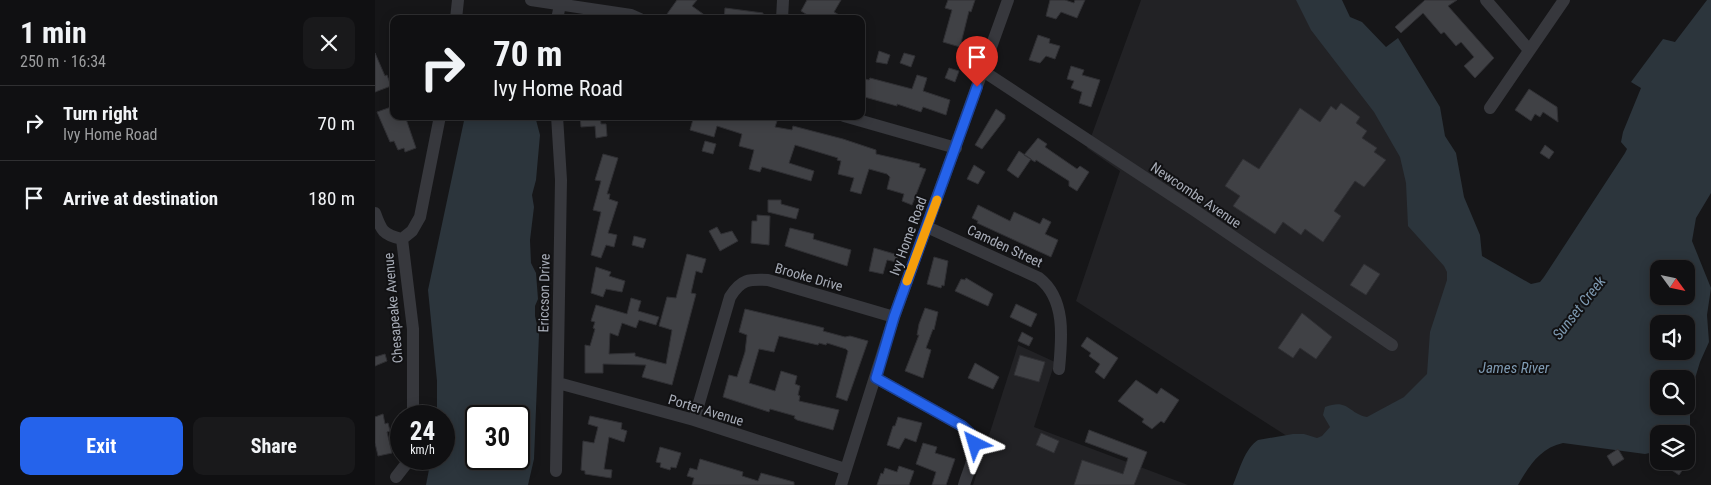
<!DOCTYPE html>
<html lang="en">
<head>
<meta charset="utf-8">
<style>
	body { margin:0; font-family:"Roboto Condensed",sans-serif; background:#19191b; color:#f1f3f6; height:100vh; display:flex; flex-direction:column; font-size:19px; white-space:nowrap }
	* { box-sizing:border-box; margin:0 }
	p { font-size:16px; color:#9c9d9f }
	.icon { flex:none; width:28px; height:28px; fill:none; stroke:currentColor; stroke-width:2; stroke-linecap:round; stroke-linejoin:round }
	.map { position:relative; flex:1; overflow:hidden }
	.sheet { display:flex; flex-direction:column; background:#101012; width:375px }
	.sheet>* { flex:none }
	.top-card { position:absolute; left:15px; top:15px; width:475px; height:105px; border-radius:10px; box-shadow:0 2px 12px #0003,0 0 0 1px #303032; background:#101012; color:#f1f3f6; overflow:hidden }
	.needle { width:32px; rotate:123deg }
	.fabs { position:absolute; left:1275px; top:260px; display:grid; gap:10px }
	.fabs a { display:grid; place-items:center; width:45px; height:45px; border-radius:10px; background:#101012; box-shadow:0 2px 12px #0003,0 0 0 1px #303032; font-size:25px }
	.speed { position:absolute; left:15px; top:405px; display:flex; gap:10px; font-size:25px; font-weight:700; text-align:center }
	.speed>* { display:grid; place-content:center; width:65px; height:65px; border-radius:50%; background:#101012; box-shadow:0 2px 12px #0003,0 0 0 1px #303032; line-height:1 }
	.speed small { font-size:12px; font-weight:400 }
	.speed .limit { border:2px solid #111; border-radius:8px; background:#fff; color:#111 }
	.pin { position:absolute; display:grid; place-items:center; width:42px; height:42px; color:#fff; margin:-51px -21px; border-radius:50% 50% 50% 0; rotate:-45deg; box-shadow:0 0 5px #0007 }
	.pin .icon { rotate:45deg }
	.me { position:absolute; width:55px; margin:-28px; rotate:320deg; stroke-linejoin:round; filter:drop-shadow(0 0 4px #0008) }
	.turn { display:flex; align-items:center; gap:18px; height:105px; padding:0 20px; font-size:22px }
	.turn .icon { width:65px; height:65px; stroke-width:2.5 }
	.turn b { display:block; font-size:35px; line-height:42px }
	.round { display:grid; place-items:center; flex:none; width:52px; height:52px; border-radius:10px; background:#19191b }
	.overview { display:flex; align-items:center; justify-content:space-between; height:85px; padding:0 20px }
	h1 { font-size:30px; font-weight:700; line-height:38px }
	.button { display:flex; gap:10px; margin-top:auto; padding:10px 20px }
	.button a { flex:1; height:58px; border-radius:10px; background:#2563eb; color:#fff; font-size:20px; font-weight:700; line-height:58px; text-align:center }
	.button a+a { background:#19191b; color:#f1f3f6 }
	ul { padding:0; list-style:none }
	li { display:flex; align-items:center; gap:15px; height:75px; padding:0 20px; border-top:1px solid #303032 }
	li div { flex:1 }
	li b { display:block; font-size:19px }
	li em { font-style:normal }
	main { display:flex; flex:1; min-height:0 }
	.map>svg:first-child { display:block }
</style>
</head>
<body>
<main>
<section class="sheet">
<div class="overview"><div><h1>1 min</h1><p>250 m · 16:34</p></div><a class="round"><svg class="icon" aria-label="close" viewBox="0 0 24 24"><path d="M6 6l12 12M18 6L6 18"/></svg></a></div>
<ul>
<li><svg class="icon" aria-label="right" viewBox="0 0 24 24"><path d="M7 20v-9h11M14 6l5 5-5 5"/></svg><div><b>Turn right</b><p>Ivy Home Road</p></div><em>70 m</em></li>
<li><svg class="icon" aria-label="arrive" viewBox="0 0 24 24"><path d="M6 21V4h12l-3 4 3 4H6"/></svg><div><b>Arrive at destination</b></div><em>180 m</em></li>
</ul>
<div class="button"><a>Exit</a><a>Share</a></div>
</section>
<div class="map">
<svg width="1336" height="485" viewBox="0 0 1336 485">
	<rect width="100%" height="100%" fill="#161618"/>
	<path fill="#222225" d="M 766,0 L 943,0 L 1084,256 L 1051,385 L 951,441 L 915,438 L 701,301 L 745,171 L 712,148 Z
		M 643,345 L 680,362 L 659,427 L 813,485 L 598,485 Z"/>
	<path fill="#2c353c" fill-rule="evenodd" d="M 921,0 L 967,0 L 975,17 L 987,22 L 1011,47 L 1023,38 L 1065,107 L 1070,136 L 1081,153 L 1089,197 L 1105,235 L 1107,256 L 1156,284 L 1165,282 L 1169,277 L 1250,153 L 1252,149 L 1246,142 L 1248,132 L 1266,88 L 1256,82 L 1288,39 L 1300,42 L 1332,0 L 1336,0 L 1336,193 L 1321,218 L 1317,241 L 1336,288 L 1332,315 L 1334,342 L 1325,362 L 1315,395 L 1315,426 L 1311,438 L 1311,434 L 1284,434 L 1284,451 L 1270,454 L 1188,443 C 1165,448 1154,466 1143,485 L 858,485 C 864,471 870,448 883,440 L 918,434 L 929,434 L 942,438 L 947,436 L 955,427 L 948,415 L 950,407 C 973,398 973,413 992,417 L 1029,397 L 1052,374 L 1055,332 L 1072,280 L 1072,272 L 1069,266 L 1033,226 L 1031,183 L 1025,157 L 999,112 L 936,30 ZM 1284,269 L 1311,269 L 1311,296 L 1284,296 ZM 1284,324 L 1311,324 L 1311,351 L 1284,351 ZM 1284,379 L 1311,379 L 1311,406 L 1284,406 Z
		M 90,116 L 160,116 L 165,135 L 161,180 L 157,195 L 159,207 L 155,240 L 156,263 L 161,273 L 163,299 L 160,306 L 160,316 L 164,334 L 159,459 L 153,485 L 51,485 L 56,459 L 69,459 L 69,416 L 62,416 L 62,381 L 53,290 ZM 101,416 L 144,416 L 144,459 L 101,459 Z"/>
	<path fill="#404145" stroke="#303034" d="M 302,0 L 322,0 L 317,6 L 335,19 L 299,19 L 292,14 Z
		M 432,0 L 466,0 L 459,12 L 471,19 L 439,19 L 426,11 Z
		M 573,0 L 600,0 L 596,12 L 594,11 L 585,47 L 568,42 L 577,10 L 570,8 Z
		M 675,0 L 690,0 L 699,3 L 700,0 L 710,0 L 702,18 L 686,12 L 681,19 L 671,16 Z
		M 1050,0 L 1082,0 L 1073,6 L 1119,58 L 1100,78 L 1089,66 L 1099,57 L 1086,42 L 1081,46 L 1069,32 L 1066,34 L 1048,13 L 1026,33 L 1020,27 Z
		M 350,8 L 388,13 L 388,19 L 349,19 Z
		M 663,35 L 675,39 L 674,43 L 685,46 L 680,59 L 671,56 L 665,63 L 654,60 Z
		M 504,51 L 515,55 L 512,64 L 501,62 Z
		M 0,53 L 10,76 L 12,75 L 16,86 L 0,92 Z
		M 529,53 L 540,56 L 536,67 L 525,63 Z
		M 696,66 L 709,70 L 707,75 L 725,80 L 716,107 L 704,103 L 707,92 L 696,88 L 699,81 L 692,79 Z
		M 574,68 L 584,71 L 580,82 L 570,78 Z
		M 542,75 L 552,78 L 548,91 L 575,100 L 571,115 L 548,107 L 546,112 L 522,104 L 522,106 L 486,96 L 486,78 L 494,80 L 495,78 L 537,89 Z
		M 1154,89 L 1182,107 L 1183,122 L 1168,112 L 1165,117 L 1160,114 L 1156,121 L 1140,110 Z
		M 966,103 L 985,117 L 981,123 L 992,131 L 987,138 L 1002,148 L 999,152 L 1011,160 L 989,187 L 980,181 L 959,211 L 966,216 L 948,242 L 930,229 L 926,235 L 908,222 L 900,234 L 858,206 L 865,196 L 850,186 L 868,159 L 884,169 L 925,108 L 945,122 L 956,106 L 961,110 Z
		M 19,106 L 19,116 L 30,116 L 41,148 L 30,152 L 29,148 L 23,150 L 19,141 L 15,142 L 2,112 Z
		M 621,109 L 630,115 L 630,119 L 607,149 L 600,145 Z
		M 205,116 L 225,116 L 226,124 L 231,124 L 232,136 L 221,138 L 220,126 L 206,127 Z
		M 319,116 L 385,116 L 402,121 L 400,127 L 417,130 L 418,126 L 468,139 L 501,150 L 501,154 L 545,164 L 544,167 L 551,169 L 537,205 L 527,201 L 529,194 L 512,189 L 515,177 L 512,174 L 494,169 L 486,194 L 475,191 L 479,178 L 463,174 L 466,161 L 462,160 L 463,158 L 420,145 L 414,163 L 439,171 L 436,181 L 387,167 L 385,172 L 374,169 L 379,150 L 364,146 L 367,134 L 342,126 L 339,137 L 315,130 Z
		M 663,138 L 672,144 L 670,147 L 702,169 L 705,166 L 714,172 L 702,191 L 694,186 L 694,181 L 661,160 L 660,162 L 649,155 Z
		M 330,141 L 341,144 L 338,154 L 327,151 Z
		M 1170,145 L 1179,152 L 1174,159 L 1165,153 Z
		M 644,151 L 656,159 L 643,178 L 632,170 Z
		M 228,154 L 243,158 L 232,194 L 235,194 L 234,199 L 243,202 L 233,233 L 242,235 L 239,247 L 231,245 L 226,258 L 216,255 L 226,212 L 218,210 L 226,181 L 220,180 Z
		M 599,165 L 610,172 L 603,184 L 592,179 Z
		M 393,200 L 406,200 L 406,204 L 424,209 L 421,219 L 393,212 Z
		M 603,205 L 635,221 L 639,212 L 665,224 L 668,218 L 676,222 L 670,234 L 683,240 L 676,257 L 602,223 L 603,221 L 597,218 Z
		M 382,215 L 395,216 L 394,245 L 376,243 L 377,221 L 382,221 Z
		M 342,227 L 346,234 L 357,231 L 363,241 L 345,251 L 334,231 Z
		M 415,228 L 439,234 L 438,239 L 476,250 L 472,266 L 410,246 Z
		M 259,236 L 271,239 L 268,248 L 257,245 Z
		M 499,248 L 523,255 L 522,262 L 512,260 L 508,274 L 494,271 Z
		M 312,254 L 331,259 L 327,273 L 321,271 L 316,293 L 321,294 L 297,385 L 267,377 L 271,365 L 228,364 L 228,373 L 210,373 L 210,345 L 215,346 L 220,329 L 218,328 L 220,322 L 216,321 L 221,305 L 252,314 L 256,298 L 266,301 L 263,311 L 284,317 L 281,325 L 264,320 L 261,328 L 247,323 L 243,336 L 235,333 L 234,354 L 260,353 L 260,356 L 291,364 L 297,330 L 284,326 L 292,297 L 301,298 Z
		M 559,257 L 573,261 L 569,286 L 567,285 L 566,288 L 552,284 Z
		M 989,264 L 1005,274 L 991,295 L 975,285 Z
		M 221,267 L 236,272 L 234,276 L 250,281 L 247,292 L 231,289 L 228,297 L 216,293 Z
		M 591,278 L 618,294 L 613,306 L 580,291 L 586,279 L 590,280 Z
		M 641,304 L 662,314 L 656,327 L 635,317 Z
		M 550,308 L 563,312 L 559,330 L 558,329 L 551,348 L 556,350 L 548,378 L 530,371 L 544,335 L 542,335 L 544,324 Z
		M 370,309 L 437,325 L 449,328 L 448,331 L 470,337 L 475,336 L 493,341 L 472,401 L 461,397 L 473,351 L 471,349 L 452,343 L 451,345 L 444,343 L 443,345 L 404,336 L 399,352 L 384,349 L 374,383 L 400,391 L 406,371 L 422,376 L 420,384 L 425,386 L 423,395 L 425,396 L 424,401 L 464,410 L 458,430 L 422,420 L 419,418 L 420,416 L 395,409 L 394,412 L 348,397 L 354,375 L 362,377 L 370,352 L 372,335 L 364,332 Z
		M 927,313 L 957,337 L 941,359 L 925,348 L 918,358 L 903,348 Z
		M 647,332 L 658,338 L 654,346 L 643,341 Z
		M 712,337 L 743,358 L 729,379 L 720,372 L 725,364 L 714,356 L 716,353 L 706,346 Z
		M 10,354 L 12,361 L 0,366 L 0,357 Z
		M 645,355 L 670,362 L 664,382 L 639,375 Z
		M 600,363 L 624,377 L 618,389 L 593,378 Z
		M 761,380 L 782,394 L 786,388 L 804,400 L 789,423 L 786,421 L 777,429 L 767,422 L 769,419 L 743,401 Z
		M 8,414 L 10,424 L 13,423 L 15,431 L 12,432 L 17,453 L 3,456 L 0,443 L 0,417 Z
		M 215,416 L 247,423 L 246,429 L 252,431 L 249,442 L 234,437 L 229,469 L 237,470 L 236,478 L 210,474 L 210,471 L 206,470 L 208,441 L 219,443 L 223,427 L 213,424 Z
		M 523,417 L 547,423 L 541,442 L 530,438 L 524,449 L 512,445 L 518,426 L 520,426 Z
		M 714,430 L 772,452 L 759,485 L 699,485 L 707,460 L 748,474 L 753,458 L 710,442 Z
		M 666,433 L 684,441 L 679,453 L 661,445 Z
		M 548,443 L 562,447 L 560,453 L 580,459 L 571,485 L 557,485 L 561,472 L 541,464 Z
		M 285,447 L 306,453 L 301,468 L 296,467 L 295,470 L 285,467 L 286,463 L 281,462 Z
		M 1243,449 L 1249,459 L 1238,466 L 1232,456 Z
		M 325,459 L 368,472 L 367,476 L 383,481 L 386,473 L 419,482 L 419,485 L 317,485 L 319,478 L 312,476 L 315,468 L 322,470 Z
		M 1283,461 L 1305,461 L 1311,465 L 1304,475 Z
		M 524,466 L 539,471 L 534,485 L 502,485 L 506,473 L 508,474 L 510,468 L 522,472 Z"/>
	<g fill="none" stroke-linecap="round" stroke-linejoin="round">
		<path stroke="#37383d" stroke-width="12" d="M 156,0 L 256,15 L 265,19
			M 1111,0 L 1154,50
			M 81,19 L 83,0
			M 182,19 L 185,5
			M 407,19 L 408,0
			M 608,71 L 819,210 L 1017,345
			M 1115,108 L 1189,0
			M 469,116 L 581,148
			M 0,213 C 6,230 8,235 27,239
			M 552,227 L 664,278 C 691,299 687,338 684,369
			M 27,239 L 38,329 L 38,416
			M 27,239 L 37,231 L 45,217 L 65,116
			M 501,378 L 587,426 C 609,444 596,462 589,485
			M 183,383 L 319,420 L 470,469
			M 319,420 L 355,297 C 366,279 374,279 393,280 L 519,317
			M 181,471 L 186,180 L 182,116
			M 21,477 L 35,459
			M 466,485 L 519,317 L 633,0"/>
	</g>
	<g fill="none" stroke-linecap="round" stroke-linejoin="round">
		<defs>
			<path id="route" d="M 600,444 L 596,434 L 587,426 L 501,378 L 519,317 L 602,87"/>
		</defs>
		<use href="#route" stroke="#184099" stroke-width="12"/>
		<use href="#route" stroke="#2563eb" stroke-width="9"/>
		<path stroke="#f59e0b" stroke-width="9" d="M 532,281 L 562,200"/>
	</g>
	<g text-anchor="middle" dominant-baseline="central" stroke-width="4" stroke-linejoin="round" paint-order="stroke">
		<g font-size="14" fill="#a8adb8" stroke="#111113">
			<text transform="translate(821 195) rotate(34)">Newcombe Avenue</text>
			<text transform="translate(533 236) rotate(-70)">Ivy Home Road</text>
			<text transform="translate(630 246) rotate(25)">Camden Street</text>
			<text transform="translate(434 277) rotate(16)">Brooke Drive</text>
			<text transform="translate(169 293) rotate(-89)">Ericcson Drive</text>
			<text transform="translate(18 308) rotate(-95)">Chesapeake Avenue</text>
			<text transform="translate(331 410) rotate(17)">Porter Avenue</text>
		</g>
		<g font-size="15" font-style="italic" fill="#7f9bb3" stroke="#111113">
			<text transform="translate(1204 308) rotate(-52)">Sunset Creek</text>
			<text x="1139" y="368">James River</text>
		</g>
	</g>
</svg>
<div class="fabs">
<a><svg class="needle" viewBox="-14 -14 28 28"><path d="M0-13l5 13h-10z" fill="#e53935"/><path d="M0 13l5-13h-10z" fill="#9c9d9f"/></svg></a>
<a><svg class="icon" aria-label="sound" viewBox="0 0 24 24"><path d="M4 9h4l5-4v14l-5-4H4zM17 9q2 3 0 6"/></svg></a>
<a><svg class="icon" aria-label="search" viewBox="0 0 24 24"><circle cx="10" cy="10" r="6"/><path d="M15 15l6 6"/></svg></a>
<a><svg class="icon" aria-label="layers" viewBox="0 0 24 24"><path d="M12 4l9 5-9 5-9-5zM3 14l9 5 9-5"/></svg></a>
</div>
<div class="speed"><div>24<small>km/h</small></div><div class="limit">30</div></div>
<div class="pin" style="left:602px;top:87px;background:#d93025"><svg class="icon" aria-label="arrive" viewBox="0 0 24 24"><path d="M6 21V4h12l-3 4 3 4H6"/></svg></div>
<svg class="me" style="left:600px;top:444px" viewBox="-20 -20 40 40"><path d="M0-17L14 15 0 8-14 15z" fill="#2563eb" stroke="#fff" stroke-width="4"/></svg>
<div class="top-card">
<div class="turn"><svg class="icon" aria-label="right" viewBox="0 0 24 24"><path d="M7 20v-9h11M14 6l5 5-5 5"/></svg><div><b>70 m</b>Ivy Home Road</div></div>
</div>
</div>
</main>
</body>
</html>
